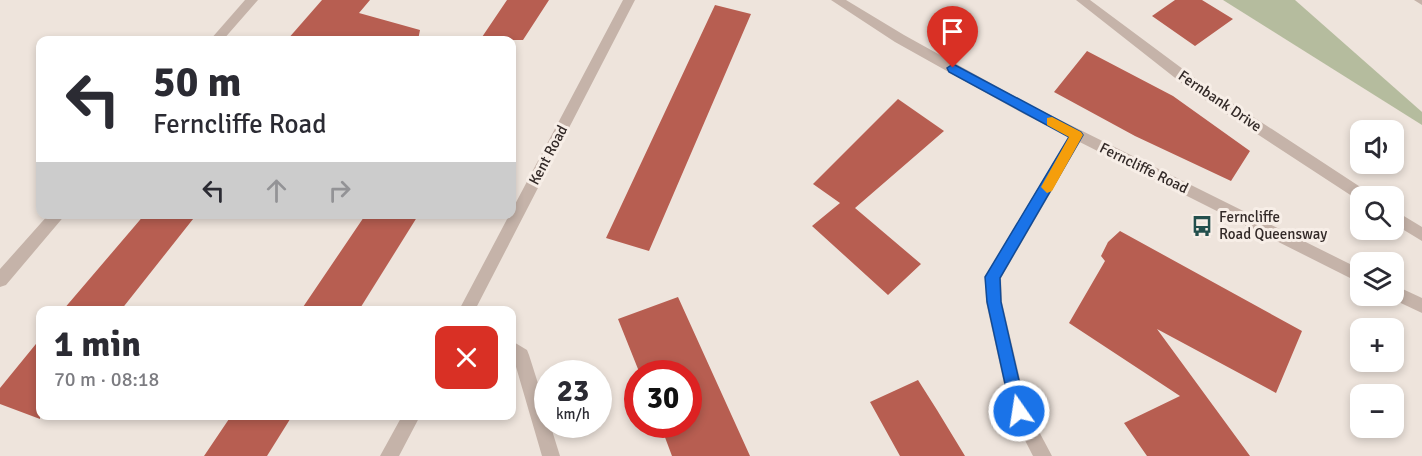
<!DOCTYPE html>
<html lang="en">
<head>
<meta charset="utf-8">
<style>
	body { margin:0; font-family:Signika,sans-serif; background:#f7f7f7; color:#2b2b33; height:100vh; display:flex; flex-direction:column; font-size:22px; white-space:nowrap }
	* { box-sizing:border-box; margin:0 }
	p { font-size:20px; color:#7c7c81 }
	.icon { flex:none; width:33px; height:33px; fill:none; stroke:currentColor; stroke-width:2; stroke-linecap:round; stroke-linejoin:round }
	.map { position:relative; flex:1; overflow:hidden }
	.details { position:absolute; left:36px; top:306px; width:480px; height:114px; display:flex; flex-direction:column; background:#fff; border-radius:12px; box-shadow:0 3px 9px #0003 }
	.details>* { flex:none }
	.guide { position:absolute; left:36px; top:36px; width:480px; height:183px; border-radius:12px; box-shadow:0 3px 9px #0003; background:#fff; color:#2b2b33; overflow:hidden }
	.fabs { position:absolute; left:1350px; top:120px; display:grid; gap:12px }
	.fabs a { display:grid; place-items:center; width:54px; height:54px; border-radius:12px; background:#fff; box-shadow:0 3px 9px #0003; font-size:30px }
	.speed { position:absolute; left:534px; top:360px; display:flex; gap:12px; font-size:30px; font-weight:700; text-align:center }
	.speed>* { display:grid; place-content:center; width:78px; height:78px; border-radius:50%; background:#fff; box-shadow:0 3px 9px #0003; line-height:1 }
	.speed small { font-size:15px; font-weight:400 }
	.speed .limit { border:9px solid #d22; background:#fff; color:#111 }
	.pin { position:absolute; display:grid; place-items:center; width:51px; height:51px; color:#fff; margin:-62px -26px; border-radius:50% 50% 50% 0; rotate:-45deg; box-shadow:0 0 6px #0007 }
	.pin .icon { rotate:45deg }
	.me { position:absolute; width:66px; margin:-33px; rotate:347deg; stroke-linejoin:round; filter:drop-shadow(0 0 4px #0008) }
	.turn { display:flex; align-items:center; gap:21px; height:126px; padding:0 18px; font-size:27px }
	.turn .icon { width:78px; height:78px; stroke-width:2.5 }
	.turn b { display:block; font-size:42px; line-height:51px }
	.lanes { display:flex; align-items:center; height:57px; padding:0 18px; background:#0003; justify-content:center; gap:30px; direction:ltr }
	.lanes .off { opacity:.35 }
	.round { display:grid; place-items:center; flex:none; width:63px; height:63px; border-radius:12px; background:#f7f7f7 }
	.head { display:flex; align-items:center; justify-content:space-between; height:102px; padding:0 18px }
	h1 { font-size:36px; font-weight:800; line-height:45px }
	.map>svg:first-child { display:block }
</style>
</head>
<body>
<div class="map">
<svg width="1422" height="456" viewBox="0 0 1422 456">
	<rect width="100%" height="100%" fill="#eee4dc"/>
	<path fill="#b5bc9e" d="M 1223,0 L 1295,0 L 1422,112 L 1422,125 Z"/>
	<path fill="#b75e51" d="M 322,0 L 370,0 L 359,13 L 420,30 L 418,40 L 287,40 Z
		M 507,0 L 549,0 L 523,40 L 480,40 Z
		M 1175,0 L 1202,0 L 1233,19 L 1195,46 L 1152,16 Z
		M 715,5 L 751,14 L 649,251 L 606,238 Z
		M 1087,51 L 1173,96 L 1250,151 L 1231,181 L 1135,136 L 1054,92 Z
		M 898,99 L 944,131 L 855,208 L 921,264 L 888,295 L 812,226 L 840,203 L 813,184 Z
		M 145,214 L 197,214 L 121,310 L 63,310 Z
		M 366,214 L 419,214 L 359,310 L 301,310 Z
		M 1120,231 L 1302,331 L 1276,393 L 1157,329 L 1250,456 L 1147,456 L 1124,423 L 1180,396 L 1069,323 L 1105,261 L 1101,256 L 1108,242 Z
		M 678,297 L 750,456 L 672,456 L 660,424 L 688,424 L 688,374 L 640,374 L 618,319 Z
		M 40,339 L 40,419 L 0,404 L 0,388 Z
		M 918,380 L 937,410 L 965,456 L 900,456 L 870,402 Z
		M 231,416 L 292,416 L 267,456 L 204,456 Z"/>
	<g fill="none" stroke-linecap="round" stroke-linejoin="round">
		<path fill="#c5b3a9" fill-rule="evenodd" d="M 245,0 L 258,0 L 223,40 L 210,40 Z
			M 623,0 L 635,0 L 475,310 L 459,310 Z
			M 1076,0 L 1090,0 L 1203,84 L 1368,192 L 1370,196 L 1360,196 L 1360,201 L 1358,200 L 1193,92 Z
			M 1414,0 L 1422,0 L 1422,5 Z
			M 1077,129 L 1084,135 L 1001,278 L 1002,302 L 1027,409 L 1052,456 L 1033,456 L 1010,411 L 986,302 L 985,277 L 1072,131 Z
			M 1394,210 L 1422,227 L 1422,241 L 1394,224 Z
			M 49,214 L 66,214 L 6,285 L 0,287 L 0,269 Z
			M 512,341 L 527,350 L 529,355 L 548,415 L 548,424 L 550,424 L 560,456 L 542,456 L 514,360 L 512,358 Z
			M 402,416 L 420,416 L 399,456 L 380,456 Z"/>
		<path fill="#c5b3a9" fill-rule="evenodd" d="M 831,0 L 846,0 L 904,35 L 1034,107 L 1360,269 L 1360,283 L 1024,114 L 895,42 Z
			M 1394,285 L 1422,298 L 1422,313 L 1388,297 L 1394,296 Z"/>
	</g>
	<path fill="#1a73e8" stroke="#114b97" stroke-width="1.5" d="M 953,64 L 1081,132 L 1083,135 L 1000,278 L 1001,302 L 1026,411 L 1024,416 L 1019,418 L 1013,416 L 1011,411 L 987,302 L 985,277 L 1069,137 L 949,72 L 947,68 Z"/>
	<path fill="#f59e0b" d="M 1052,117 L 1081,132 L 1083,135 L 1052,191 L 1047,193 L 1041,187 L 1069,137 L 1047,125 L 1047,118 Z"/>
	<defs>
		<symbol id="bus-bare" viewBox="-9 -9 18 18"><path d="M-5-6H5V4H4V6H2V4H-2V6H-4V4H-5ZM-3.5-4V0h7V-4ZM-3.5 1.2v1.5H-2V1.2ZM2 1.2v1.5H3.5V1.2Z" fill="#234f4d" stroke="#f7eee7" stroke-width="2.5" paint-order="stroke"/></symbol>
	</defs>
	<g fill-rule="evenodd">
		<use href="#bus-bare" x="1187" y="211" width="30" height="30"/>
	</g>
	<g text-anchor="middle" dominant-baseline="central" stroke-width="6" stroke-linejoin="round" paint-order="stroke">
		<g font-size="15" fill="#332a28" stroke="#f7eee7">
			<text transform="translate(1220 101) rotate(34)">Fernbank Drive</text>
			<text transform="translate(548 155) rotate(-62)">Kent Road</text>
			<text transform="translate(1144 168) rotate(26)">Ferncliffe Road</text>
		</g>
		<g font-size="15" fill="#332a28" stroke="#f7eee7" text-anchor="start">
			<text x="1219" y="217">Ferncliffe<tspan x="1219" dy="17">Road Queensway</tspan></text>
		</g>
	</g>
</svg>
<div class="fabs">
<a><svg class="icon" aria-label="sound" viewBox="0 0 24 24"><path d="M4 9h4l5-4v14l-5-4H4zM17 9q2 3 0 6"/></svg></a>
<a><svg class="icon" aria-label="search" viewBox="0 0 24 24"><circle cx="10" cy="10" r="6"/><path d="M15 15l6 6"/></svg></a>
<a><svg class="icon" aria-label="layers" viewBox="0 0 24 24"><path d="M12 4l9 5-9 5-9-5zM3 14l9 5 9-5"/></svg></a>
<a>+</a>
<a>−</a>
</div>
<div class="speed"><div>23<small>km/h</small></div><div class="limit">30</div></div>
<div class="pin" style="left:953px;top:68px;background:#d93025"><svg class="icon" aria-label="arrive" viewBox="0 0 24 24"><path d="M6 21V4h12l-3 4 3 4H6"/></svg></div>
<svg class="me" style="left:1019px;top:411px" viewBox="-20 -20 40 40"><circle r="17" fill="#1a73e8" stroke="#fff" stroke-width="3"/><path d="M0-11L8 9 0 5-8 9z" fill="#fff"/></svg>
<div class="guide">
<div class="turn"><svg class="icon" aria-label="left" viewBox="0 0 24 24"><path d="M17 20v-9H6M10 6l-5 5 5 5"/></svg><div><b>50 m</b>Ferncliffe Road</div></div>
<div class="lanes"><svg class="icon" aria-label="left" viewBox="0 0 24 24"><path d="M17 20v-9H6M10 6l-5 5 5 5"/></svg><svg class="icon off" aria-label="ahead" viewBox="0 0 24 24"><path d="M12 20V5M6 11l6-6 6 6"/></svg><svg class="icon off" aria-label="right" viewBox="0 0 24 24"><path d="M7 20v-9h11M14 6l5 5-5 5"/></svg></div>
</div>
<section class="details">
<div class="head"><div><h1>1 min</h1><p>70 m · 08:18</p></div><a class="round" style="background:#d93025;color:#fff"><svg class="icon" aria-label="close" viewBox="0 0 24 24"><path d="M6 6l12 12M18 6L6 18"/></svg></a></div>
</section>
</div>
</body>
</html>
